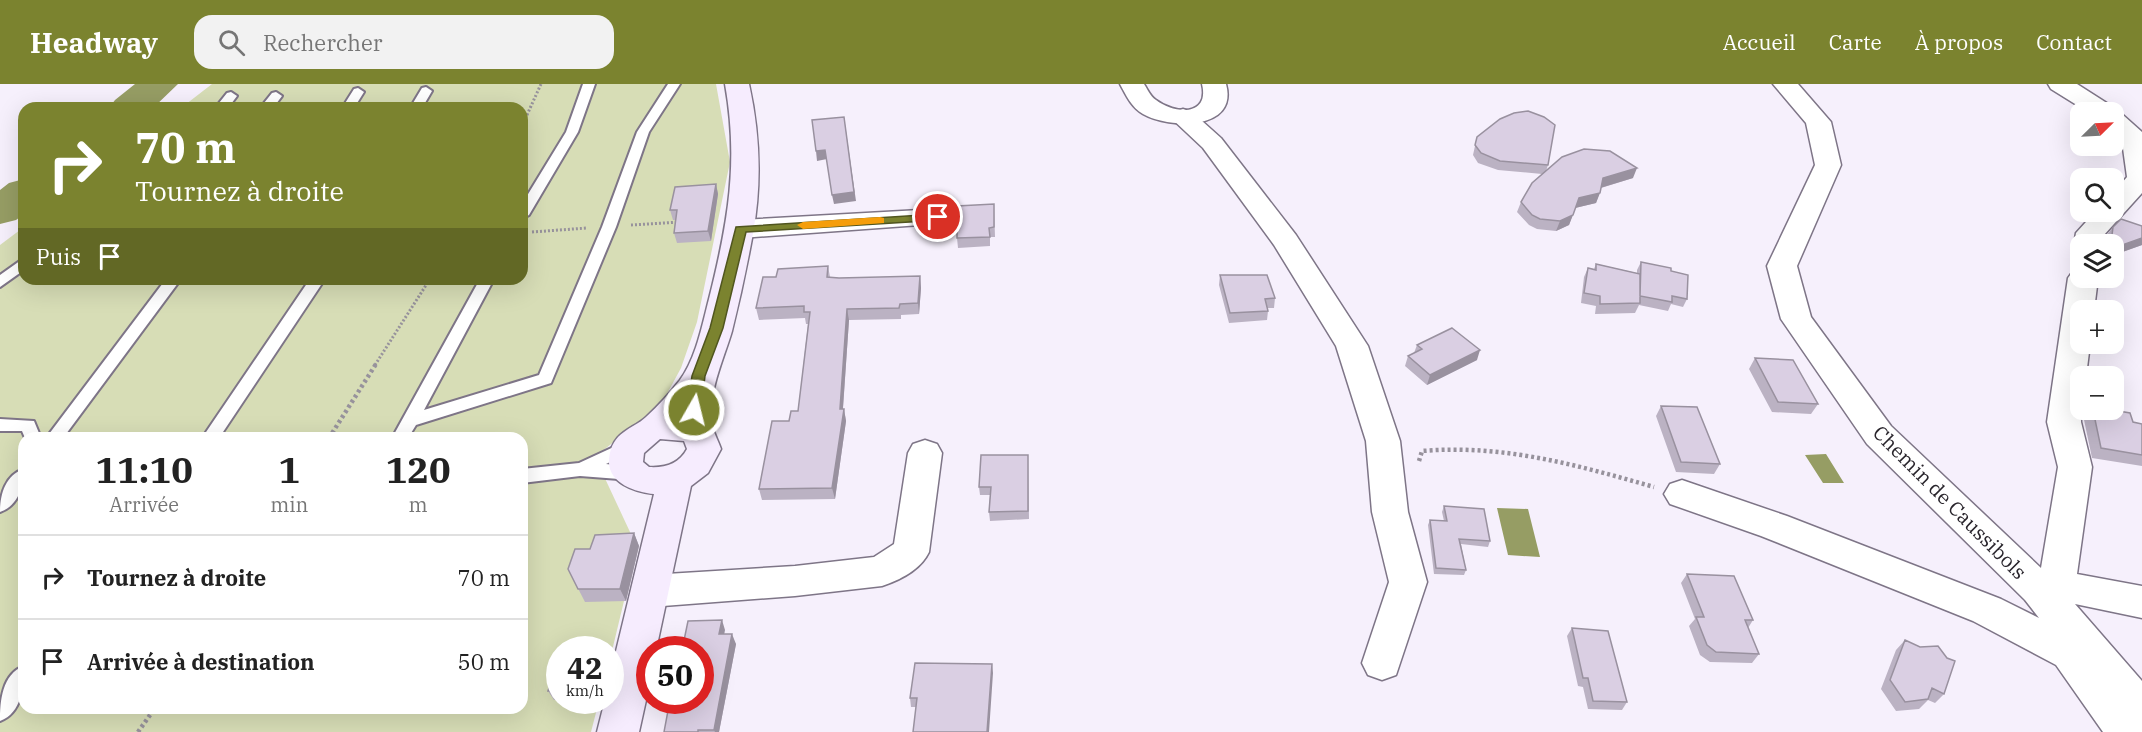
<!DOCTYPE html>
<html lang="fr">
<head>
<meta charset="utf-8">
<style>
	body { margin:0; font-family:"IBM Plex Serif",serif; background:#f2f2f2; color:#222; height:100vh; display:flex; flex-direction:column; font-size:22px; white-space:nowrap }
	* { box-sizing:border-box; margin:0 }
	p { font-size:20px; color:#767676 }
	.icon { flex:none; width:33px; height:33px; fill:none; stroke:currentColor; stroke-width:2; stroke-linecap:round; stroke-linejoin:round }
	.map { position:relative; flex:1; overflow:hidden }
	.details { position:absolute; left:18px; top:348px; width:510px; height:282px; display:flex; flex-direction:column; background:#fff; border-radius:18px; box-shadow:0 6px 24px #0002 }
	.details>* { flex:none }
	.guide { position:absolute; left:18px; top:18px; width:510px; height:183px; border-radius:18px; box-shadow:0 6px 24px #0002; background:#7b832f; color:#fff; overflow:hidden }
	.needle { width:39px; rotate:66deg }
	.tools { position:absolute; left:2070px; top:18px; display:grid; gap:12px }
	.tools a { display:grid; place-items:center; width:54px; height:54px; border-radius:12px; background:#fff; box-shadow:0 6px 24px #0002; font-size:30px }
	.speed { position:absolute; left:546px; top:552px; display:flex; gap:12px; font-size:30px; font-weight:700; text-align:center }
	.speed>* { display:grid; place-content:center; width:78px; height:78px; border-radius:50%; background:#fff; box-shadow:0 6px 24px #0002; line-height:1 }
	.speed small { font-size:15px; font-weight:400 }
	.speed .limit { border:9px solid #d22; background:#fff; color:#111 }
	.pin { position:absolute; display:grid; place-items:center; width:51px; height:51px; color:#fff; margin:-26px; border:3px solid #fff; border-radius:50%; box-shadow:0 2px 6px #0007 }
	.me { position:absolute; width:66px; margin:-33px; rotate:8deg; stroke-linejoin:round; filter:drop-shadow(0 0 4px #0008) }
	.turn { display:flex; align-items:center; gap:21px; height:126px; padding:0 18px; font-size:27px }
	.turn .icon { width:78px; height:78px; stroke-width:2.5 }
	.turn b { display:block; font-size:42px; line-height:51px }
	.then { display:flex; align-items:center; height:57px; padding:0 18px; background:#0003; gap:12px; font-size:22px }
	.eta { display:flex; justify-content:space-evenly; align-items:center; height:102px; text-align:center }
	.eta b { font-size:36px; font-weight:700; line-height:42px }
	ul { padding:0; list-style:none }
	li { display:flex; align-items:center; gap:18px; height:84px; padding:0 18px; border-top:2px solid #e0e0e0 }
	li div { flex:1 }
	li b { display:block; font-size:22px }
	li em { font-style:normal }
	header { display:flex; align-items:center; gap:36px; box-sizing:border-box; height:84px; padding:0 30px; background:#7b832f; color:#fff }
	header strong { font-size:28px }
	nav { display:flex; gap:33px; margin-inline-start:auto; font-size:21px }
	.search { width:420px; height:54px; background:#f2f2f2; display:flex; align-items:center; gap:15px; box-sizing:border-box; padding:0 21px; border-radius:18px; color:#767676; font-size:22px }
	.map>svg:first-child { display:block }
</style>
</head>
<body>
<header>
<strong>Headway</strong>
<div class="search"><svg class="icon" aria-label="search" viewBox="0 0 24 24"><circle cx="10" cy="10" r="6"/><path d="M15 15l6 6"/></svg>Rechercher</div>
<nav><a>Accueil</a><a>Carte</a><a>À propos</a><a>Contact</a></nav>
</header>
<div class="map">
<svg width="2142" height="648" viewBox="0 0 2142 648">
	<rect width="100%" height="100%" fill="#f6f0fc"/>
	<path fill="#d7ddb6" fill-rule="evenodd" d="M 212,0 L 716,0 L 730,78 L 697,238 L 681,284 L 662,319 L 595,373 L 637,463 L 611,571 L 610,566 L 560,566 L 560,616 L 599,617 L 591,648 L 0,648 L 0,161 L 24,143 L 24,195 L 522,195 L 522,24 L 181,24 ZM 24,354 L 522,354 L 522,624 L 24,624 Z"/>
	<path fill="#969d64" d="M 1826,370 L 1844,399 L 1823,399 L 1805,371 Z
		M 1497,424 L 1528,425 L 1540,473 L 1508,471 Z"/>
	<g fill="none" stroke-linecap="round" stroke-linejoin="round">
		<path fill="#969d64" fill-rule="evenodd" d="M 135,0 L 178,0 L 153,24 L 109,24 L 115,16 Z
			M 24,95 L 24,130 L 16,136 L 0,140 L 0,106 L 9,99 Z"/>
		<defs>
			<path id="service" d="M 583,0 L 595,0 L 578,48 L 529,131 L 522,135 L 522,120 L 566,48 Z
				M 668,0 L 680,0 L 649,48 L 616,143 L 551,299 L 416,341 L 408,354 L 392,354 L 480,195 L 494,195 L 424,326 L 539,291 L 602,143 L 637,48 Z
				M 426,3 L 432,7 L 422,24 L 410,24 L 422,4 Z
				M 358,4 L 364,8 L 354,24 L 342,24 L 354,5 Z
				M 231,8 L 237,12 L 228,24 L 215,24 L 227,9 Z
				M 276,8 L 282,12 L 273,24 L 260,24 L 272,9 Z
				M 500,20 L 510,21 L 512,24 L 494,24 Z
				M 24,174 L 24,186 L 0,203 L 0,191 Z
				M 166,195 L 181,195 L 63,354 L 46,354 Z
				M 310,195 L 325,195 L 219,354 L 202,354 Z
				M 0,335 L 34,337 L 41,354 L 25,354 L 22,347 L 0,347 Z
				M 631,355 L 637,357 L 639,361 L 637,365 L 606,380 L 638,384 L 641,389 L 638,394 L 632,396 L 580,392 L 522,399 L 522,385 L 579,379 Z
				M 24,385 C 24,402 18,422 0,428 C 0,411 5,391 24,385 Z
				M 24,582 C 24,602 22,629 0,637 C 0,617 2,590 24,582 Z"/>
			<path id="minor" d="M 1773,0 L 1798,0 L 1831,38 L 1841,81 L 1797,182 L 1811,233 L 1891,342 L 2041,484 L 2058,383 L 2047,338 L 2068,194 L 2073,187 L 2080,185 L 2080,194 L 2098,194 L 2094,226 L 2080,226 L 2080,260 L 2090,260 L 2086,292 L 2080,292 L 2081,338 L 2092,383 L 2077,490 L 2142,502 L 2142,534 L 2075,520 L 2142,597 L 2142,648 L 2103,648 L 2056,581 L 1973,537 L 1761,452 L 1670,420 L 1664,410 L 1670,400 L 1682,396 L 1787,432 L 2001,515 L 2039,534 L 2025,516 L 1867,360 L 1781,235 L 1767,182 L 1815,81 L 1806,39 Z
				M 2048,0 L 2077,0 L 2113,23 L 2116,29 L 2123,31 L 2142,48 L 2142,109 L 2104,151 L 2102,160 L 2080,160 L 2080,167 L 2074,160 L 2076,149 L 2095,128 L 2114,128 L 2114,108 L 2127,93 L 2122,57 L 2114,49 L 2114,28 L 2088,28 L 2051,5 Z
				M 1183,25 L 1192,28 L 1221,54 L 1296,151 L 1368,262 L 1400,357 L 1408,428 L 1427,498 L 1396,591 L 1382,596 L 1368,591 L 1362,579 L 1389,498 L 1372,428 L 1366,357 L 1336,262 L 1274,161 L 1203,64 L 1170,33 L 1174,28 Z
				M 938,125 L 948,127 L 952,133 L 948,139 L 741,154 L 731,151 L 727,145 L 731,139 L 741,136 Z
				M 925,356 L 937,360 L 942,369 L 929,468 C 921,485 900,496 882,502 L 795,512 L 650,523 L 637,518 L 631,507 L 637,496 L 650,491 L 795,482 L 874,473 L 894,460 L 908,369 L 913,360 Z"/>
			<path id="tertiary" d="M 1120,0 L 1144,0 C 1148,6 1150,12 1156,16 C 1174,30 1210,33 1202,0 L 1226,0 C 1239,47 1169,45 1143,30 C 1131,23 1126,11 1120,0 Z"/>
			<path id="secondary" d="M 725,0 L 749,0 C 760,50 762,98 753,149 C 747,182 740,215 732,247 C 723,277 710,303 711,335 C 711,344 718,356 721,365 L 708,389 L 691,402 L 656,566 L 650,566 L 650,598 L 639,648 L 597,648 L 605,616 L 610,616 L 610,592 L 654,410 C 635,408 607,399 609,375 C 612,347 632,346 646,333 C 658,322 670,309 680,296 C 696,274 702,242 709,215 C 728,139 739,78 725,0 ZM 660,355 L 684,357 L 687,365 C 679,380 665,384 649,383 L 643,378 L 644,369 Z"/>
		</defs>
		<use href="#service" stroke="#7e7587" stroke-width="4"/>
		<use href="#minor" stroke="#7e7587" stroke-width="3"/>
		<use href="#tertiary" stroke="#7e7587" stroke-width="3"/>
		<use href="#secondary" stroke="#7e7587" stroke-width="3"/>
		<path stroke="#97929c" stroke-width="3" stroke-dasharray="2 2" stroke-linecap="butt" d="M 522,42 L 541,0
			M 631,141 L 680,138
			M 532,148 L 587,144
			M 375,281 L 430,195"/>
		<path stroke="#97929c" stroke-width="4.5" stroke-dasharray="3 3" stroke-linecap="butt" d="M 329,354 L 376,280
			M 1419,377 L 1422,367 C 1503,360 1577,381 1654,403
			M 138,648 L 155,624"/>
		<use href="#service" fill="#fff" fill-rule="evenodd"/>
		<use href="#minor" fill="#fff" fill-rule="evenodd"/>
		<use href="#tertiary" fill="#fff" fill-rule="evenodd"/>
		<use href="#secondary" fill="#f6ecfe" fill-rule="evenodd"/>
	</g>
	<path fill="#bbb2c3" d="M 1477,53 L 1548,81 L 1546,87 L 1633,94 L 1601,104 L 1596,119 L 1575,124 L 1569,141 L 1556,147 L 1537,145 L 1529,141 L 1517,128 L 1521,118 L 1542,90 L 1498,86 L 1478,79 L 1473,71 Z
		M 716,100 L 718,110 L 711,157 L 677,159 L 674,149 L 675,136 L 673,136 L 670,126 Z
		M 994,120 L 995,153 L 990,153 L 990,162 L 958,164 L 957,154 Z
		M 2113,143 L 2142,161 L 2114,171 L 2114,160 L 2101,160 L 2105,155 L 2106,152 Z
		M 1641,178 L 1671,187 L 1687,215 L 1683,223 L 1671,220 L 1668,227 L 1639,221 L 1635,229 L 1595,230 L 1596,222 L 1581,219 L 1584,193 L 1588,184 L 1594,185 L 1596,180 L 1637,189 L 1637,186 Z
		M 828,182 L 830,193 L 839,194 L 920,192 L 921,204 L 919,230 L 901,231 L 901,235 L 849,236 L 843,325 L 844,325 L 846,337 L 835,415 L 762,416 L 759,405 L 789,337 L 798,327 L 808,240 L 806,240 L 805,234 L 759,236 L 756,224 L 776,193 Z
		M 1220,191 L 1275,214 L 1274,224 L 1267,224 L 1268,227 L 1267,236 L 1229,239 L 1219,201 Z
		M 1417,261 L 1477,276 L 1427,301 L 1405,282 L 1408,272 L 1414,269 Z
		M 1755,274 L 1818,320 L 1811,330 L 1772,328 L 1749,285 Z
		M 1661,322 L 1720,380 L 1714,390 L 1676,388 L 1656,332 Z
		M 2088,326 L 2113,326 L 2133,338 L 2142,340 L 2142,382 L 2092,374 L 2083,331 Z
		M 1028,371 L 1029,435 L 990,437 L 989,428 L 990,411 L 980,411 L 979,403 Z
		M 1444,422 L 1490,457 L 1488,463 L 1461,460 L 1466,486 L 1464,491 L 1434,490 L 1428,441 L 1430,436 L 1444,437 L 1442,428 Z
		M 634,449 L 639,462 L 626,517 L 585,518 L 568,485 L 590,465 Z
		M 1687,490 L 1753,536 L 1748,544 L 1759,570 L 1752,579 L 1710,578 L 1700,571 L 1689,542 L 1695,535 L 1681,499 Z
		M 1572,544 L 1627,618 L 1622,626 L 1588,625 L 1583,603 L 1578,602 L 1567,552 Z
		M 725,546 L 724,550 L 736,560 L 719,648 L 664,648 L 700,616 Z
		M 1905,556 L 1944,610 L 1935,619 L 1928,616 L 1919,625 L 1896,627 L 1881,605 L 1896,566 Z
		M 560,571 L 560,616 L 554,616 L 548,607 Z
		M 993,589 L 916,623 L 911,623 L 910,614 Z"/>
	<path fill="#99919f" d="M 844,33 L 856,117 L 834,120 L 832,111 Z
		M 825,66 L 827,75 L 817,77 L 816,67 Z
		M 1637,84 L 1633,94 L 1600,104 L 1603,94 Z
		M 716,100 L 718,110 L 711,157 L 708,147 Z
		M 1600,109 L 1596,119 L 1575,124 L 1579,114 Z
		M 1573,131 L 1569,141 L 1556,147 L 1560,137 Z
		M 2142,154 L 2142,161 L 2114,171 L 2114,164 Z
		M 920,192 L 921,204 L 919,230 L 918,219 Z
		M 847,225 L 849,236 L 842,337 L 840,325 Z
		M 1480,266 L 1477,276 L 1427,301 L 1430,291 Z
		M 844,325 L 846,337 L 835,415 L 832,404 Z
		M 634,449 L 639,462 L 626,517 L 620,505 Z
		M 722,536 L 725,546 L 722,560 L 719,550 Z
		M 732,550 L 736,560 L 719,648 L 715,648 L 714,646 Z
		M 992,580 L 993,589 L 989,648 L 987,648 Z"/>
	<path fill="#dacfe3" stroke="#99919f" stroke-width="1.5" d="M 1528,27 L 1544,33 L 1555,41 L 1548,81 L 1500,77 L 1481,69 L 1475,61 L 1477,53 L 1500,35 L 1514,29 Z
		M 844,33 L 854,108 L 832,111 L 825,66 L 816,67 L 812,36 Z
		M 1584,65 L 1610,67 L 1637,84 L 1603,94 L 1600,109 L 1579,114 L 1573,131 L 1560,137 L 1540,135 L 1532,131 L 1521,118 L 1532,99 L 1562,73 Z
		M 716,100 L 708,147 L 674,149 L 677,126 L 670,126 L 675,103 Z
		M 994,120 L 994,143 L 989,144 L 990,153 L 957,154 L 957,122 Z
		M 2121,135 L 2142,142 L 2142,154 L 2114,164 L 2114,160 L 2103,160 L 2107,153 L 2112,151 L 2113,143 Z
		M 1641,178 L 1671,184 L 1671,187 L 1688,191 L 1687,215 L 1672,212 L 1672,218 L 1640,212 Z
		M 1596,180 L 1640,190 L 1640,219 L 1600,220 L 1600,212 L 1584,209 L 1588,184 L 1596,186 Z
		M 828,182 L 827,193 L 839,194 L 920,192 L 918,219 L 900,220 L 899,224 L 847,225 L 840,325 L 844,325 L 832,404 L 759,405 L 772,337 L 789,337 L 791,327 L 798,327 L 810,228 L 804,228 L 804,222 L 756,224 L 763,193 L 776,193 L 778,185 Z
		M 1220,191 L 1267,191 L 1275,214 L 1265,215 L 1268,227 L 1230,229 Z
		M 1452,244 L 1480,266 L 1430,291 L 1408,272 L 1422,265 L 1417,261 Z
		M 1755,274 L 1793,276 L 1818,320 L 1778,318 Z
		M 1661,322 L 1697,323 L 1720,380 L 1681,378 Z
		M 2093,326 L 2113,326 L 2130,329 L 2133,338 L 2142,340 L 2142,371 L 2101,364 Z
		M 981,371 L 1028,371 L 1028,427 L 989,428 L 991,403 L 979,403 Z
		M 1444,422 L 1484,425 L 1490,457 L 1459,455 L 1466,486 L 1436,484 L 1430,436 L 1447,437 Z
		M 634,449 L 620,505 L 578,505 L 568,485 L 575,465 L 590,465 L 595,451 Z
		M 1687,490 L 1734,492 L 1753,536 L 1745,536 L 1759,570 L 1716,568 L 1707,561 L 1696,533 L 1704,533 Z
		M 722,536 L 719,550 L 732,550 L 714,646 L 698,646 L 698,648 L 664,648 L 670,616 L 700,616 L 700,566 L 682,566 L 688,537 Z
		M 1572,544 L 1608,547 L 1627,618 L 1593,617 L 1588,594 L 1583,594 Z
		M 1905,556 L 1920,563 L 1938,562 L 1947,574 L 1955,577 L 1944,610 L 1932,604 L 1928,615 L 1905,618 L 1890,596 Z
		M 560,571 L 560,606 L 548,607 Z
		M 915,579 L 992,580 L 987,648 L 913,648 L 917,614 L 910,614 Z"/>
	<path fill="#7b832f" stroke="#50551f" stroke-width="1.5" d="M 938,130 L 944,133 L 942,136 L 746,148 L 723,244 L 705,292 L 701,326 L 694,331 L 689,330 L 687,326 L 692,292 L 710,244 L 736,143 Z"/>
	<path fill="#f59e0b" d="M 880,133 L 884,134 L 884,139 L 803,145 L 797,141 L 803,138 Z"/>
	<g text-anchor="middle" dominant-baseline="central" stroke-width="4.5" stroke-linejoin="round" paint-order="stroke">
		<g font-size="20" fill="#29252c" stroke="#fff">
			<text transform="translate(1950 418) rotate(45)">Chemin de Caussibols</text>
		</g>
	</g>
</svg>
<div class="tools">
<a><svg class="needle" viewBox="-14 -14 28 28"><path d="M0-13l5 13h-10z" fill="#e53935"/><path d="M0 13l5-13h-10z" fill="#767676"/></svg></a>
<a><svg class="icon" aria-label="search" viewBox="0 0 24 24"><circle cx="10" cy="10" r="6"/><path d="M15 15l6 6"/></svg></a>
<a><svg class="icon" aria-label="layers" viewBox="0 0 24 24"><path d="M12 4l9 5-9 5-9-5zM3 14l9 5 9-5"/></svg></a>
<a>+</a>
<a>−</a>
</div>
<div class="speed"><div>42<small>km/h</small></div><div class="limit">50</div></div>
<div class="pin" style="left:938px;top:133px;background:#d93025"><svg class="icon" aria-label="arrive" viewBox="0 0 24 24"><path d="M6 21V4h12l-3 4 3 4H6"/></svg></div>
<svg class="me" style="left:694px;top:326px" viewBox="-20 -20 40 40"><circle r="17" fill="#7b832f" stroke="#fff" stroke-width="3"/><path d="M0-11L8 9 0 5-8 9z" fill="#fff"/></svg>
<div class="guide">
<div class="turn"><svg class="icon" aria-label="right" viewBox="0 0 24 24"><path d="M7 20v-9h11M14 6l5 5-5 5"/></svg><div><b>70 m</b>Tournez à droite</div></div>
<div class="then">Puis<svg class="icon" aria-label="arrive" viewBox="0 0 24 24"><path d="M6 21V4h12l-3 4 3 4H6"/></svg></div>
</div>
<section class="details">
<div class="eta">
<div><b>11:10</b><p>Arrivée</p></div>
<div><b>1</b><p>min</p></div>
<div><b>120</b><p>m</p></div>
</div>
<ul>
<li><svg class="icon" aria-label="right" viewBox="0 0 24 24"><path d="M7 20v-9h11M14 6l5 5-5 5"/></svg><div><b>Tournez à droite</b></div><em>70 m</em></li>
<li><svg class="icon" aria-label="arrive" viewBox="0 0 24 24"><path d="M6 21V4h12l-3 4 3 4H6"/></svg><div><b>Arrivée à destination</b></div><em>50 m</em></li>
</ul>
</section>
</div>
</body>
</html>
